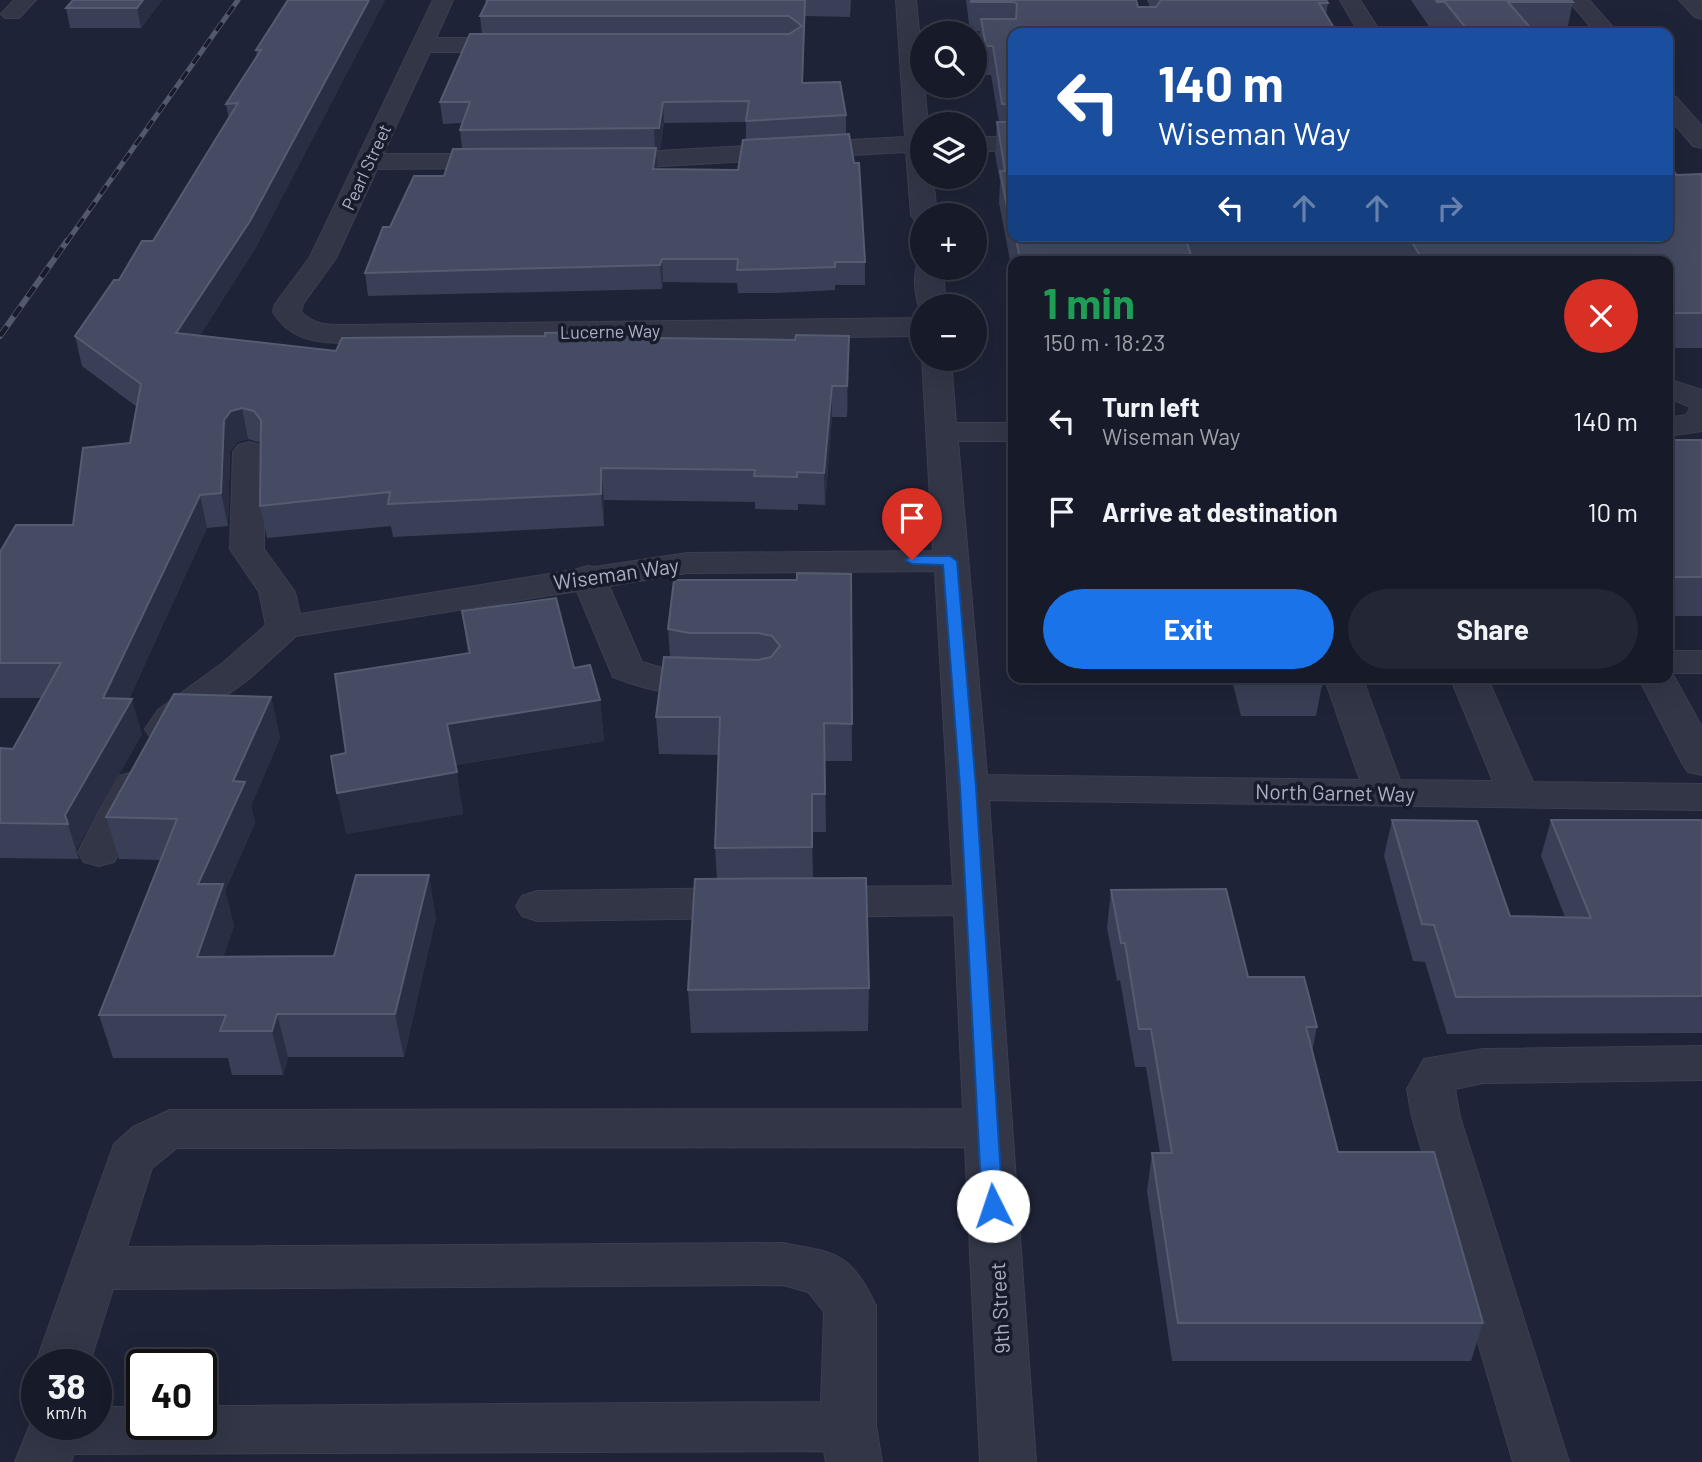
<!DOCTYPE html>
<html lang="en">
<head>
<meta charset="utf-8">
<style>
	body { margin:0; font-family:Barlow,sans-serif; background:#232735; color:#f1f3f6; height:100vh; display:flex; flex-direction:column; font-size:26px; white-space:nowrap }
	* { box-sizing:border-box; margin:0 }
	p { font-size:23px; color:#9ea1a8 }
	.icon { flex:none; width:38px; height:38px; fill:none; stroke:currentColor; stroke-width:2; stroke-linecap:round; stroke-linejoin:round }
	.map { position:relative; flex:1; overflow:hidden }
	.details { position:absolute; left:1008px; top:256px; width:665px; height:427px; display:flex; flex-direction:column; background:#161a29; border-radius:14px; box-shadow:0 7px 28px #0002,0 0 0 2px #353846 }
	.details>* { flex:none }
	.top-card { position:absolute; left:1008px; top:28px; width:665px; height:214px; border-radius:14px; box-shadow:0 7px 28px #0002,0 0 0 2px #353846; background:#1a4fa0; color:#fff; overflow:hidden }
	.buttons { position:absolute; left:910px; top:21px; display:grid; gap:14px }
	.buttons a { display:grid; place-items:center; width:77px; height:77px; border-radius:50%; background:#161a29; box-shadow:0 7px 28px #0002,0 0 0 2px #353846; font-size:35px }
	.speed { position:absolute; left:21px; top:1349px; display:flex; gap:14px; font-size:35px; font-weight:700; text-align:center }
	.speed>* { display:grid; place-content:center; width:91px; height:91px; border-radius:50%; background:#161a29; box-shadow:0 7px 28px #0002,0 0 0 2px #353846; line-height:1 }
	.speed small { font-size:18px; font-weight:400 }
	.speed .limit { border:4px solid #111; border-radius:10px; background:#fff; color:#111 }
	.pin { position:absolute; display:grid; place-items:center; width:60px; height:60px; color:#fff; margin:-72px -30px; border-radius:50% 50% 50% 0; rotate:-45deg; box-shadow:0 0 7px #0007 }
	.pin .icon { rotate:45deg }
	.me { position:absolute; width:77px; margin:-38px; rotate:356deg; stroke-linejoin:round; filter:drop-shadow(0 0 5px #0008) }
	.turn { display:flex; align-items:center; gap:24px; height:147px; padding:0 35px; font-size:32px }
	.turn .icon { width:91px; height:91px; stroke-width:2.5 }
	.turn b { display:block; font-size:49px; line-height:60px }
	.lanes { display:flex; align-items:center; height:66px; padding:0 35px; background:#0003; justify-content:center; gap:35px; direction:ltr }
	.lanes .off { opacity:.35 }
	.round { display:grid; place-items:center; flex:none; width:74px; height:74px; border-radius:37px; background:#232735 }
	.overview { display:flex; align-items:center; justify-content:space-between; height:119px; padding:0 35px }
	h1 { font-size:42px; font-weight:700; line-height:52px; color:#1e9e55 }
	.primary-button { display:flex; gap:14px; margin-top:auto; padding:14px 35px }
	.primary-button a { flex:1; height:80px; border-radius:42px; background:#1a73e8; color:#fff; font-size:28px; font-weight:700; line-height:80px; text-align:center }
	.primary-button a+a { background:#232735; color:#f1f3f6 }
	ul { padding:0; list-style:none }
	li { display:flex; align-items:center; gap:21px; height:91px; padding:0 35px }
	li div { flex:1 }
	li b { display:block; font-size:26px }
	li em { font-style:normal }
	.map>svg:first-child { display:block }
</style>
</head>
<body>
<div class="map">
<svg width="1702" height="1462" viewBox="0 0 1702 1462">
	<rect width="100%" height="100%" fill="#1e2337"/>
	<g fill="none" stroke-linecap="round" stroke-linejoin="round">
		<defs>
			<path id="minor" d="M 14,0 L 36,0 L 19,18 L 5,18 L 1,14 Z
				M 433,0 L 453,0 L 436,38 L 518,38 L 529,45 L 518,52 L 430,52 L 383,154 L 500,154 L 509,156 L 512,161 L 509,166 L 500,168 L 377,169 L 336,258 L 303,304 L 301,312 C 314,326 331,325 349,325 L 922,318 L 922,336 L 339,343 C 311,342 288,337 273,312 L 275,304 L 310,257 Z
				M 896,0 L 916,0 L 928,124 L 922,124 L 922,177 L 933,177 L 937,215 L 922,215 L 922,222 L 915,221 L 911,215 L 906,152 L 645,167 L 596,166 L 593,161 L 596,156 L 605,154 L 905,137 Z
				M 1340,0 L 1360,0 L 1381,33 L 1359,33 Z
				M 1568,0 L 1589,0 L 1618,33 L 1596,33 Z
				M 1679,0 L 1701,0 L 1702,19 L 1695,17 Z
				M 1668,95 L 1676,97 L 1702,126 L 1702,148 L 1693,146 L 1668,116 Z
				M 975,137 L 1013,137 L 1013,151 L 975,151 Z
				M 919,262 L 922,262 L 922,268 L 943,268 L 946,306 L 922,306 L 922,312 C 915,302 912,273 919,262 Z
				M 922,358 L 951,359 L 956,423 L 1013,423 L 1013,441 L 958,441 L 987,775 L 1360,780 L 1324,677 L 1362,677 L 1400,780 L 1493,781 L 1450,677 L 1487,677 L 1533,782 L 1702,784 L 1702,810 L 989,800 L 1036,1462 L 980,1462 L 965,1147 L 177,1148 L 152,1168 L 127,1247 L 783,1243 C 801,1247 828,1249 843,1260 C 857,1269 869,1291 876,1306 L 876,1426 L 882,1462 L 826,1462 L 824,1451 L 74,1454 L 71,1462 L 15,1462 L 37,1408 L 37,1424 L 96,1424 L 96,1407 L 142,1407 L 142,1424 L 201,1424 L 201,1406 L 821,1402 L 824,1312 L 808,1292 L 783,1285 L 113,1289 L 89,1365 L 37,1365 L 37,1369 L 35,1365 L 114,1144 L 133,1127 L 170,1110 L 963,1109 L 954,915 L 816,917 L 801,912 L 795,902 L 801,892 L 816,887 L 953,886 L 935,571 L 687,573 L 609,586 L 642,662 L 669,670 L 728,675 L 734,683 L 728,691 C 691,700 648,691 613,677 L 577,591 L 296,636 L 250,678 L 185,726 L 178,737 L 164,741 L 150,737 L 145,729 L 158,710 L 224,662 L 266,625 L 259,592 L 230,549 L 233,452 L 238,445 L 249,442 L 260,445 L 265,452 L 264,549 L 295,592 L 300,614 L 574,570 L 588,566 L 595,567 L 687,553 L 933,551 Z
				M 1668,379 L 1702,390 L 1702,431 L 1668,436 L 1668,418 L 1686,415 L 1691,407 L 1668,398 Z
				M 1668,651 L 1702,651 L 1702,673 L 1672,673 L 1702,727 L 1702,775 L 1688,772 L 1682,763 L 1638,677 L 1668,677 Z
				M 133,772 L 147,776 L 153,785 L 120,852 L 114,862 L 99,866 L 84,862 L 78,852 L 113,785 L 119,776 Z
				M 745,888 L 760,893 L 766,903 L 760,913 L 745,918 L 537,921 L 522,916 L 516,906 L 522,896 L 537,891 Z
				M 1702,1046 L 1702,1080 L 1483,1083 L 1455,1089 L 1460,1117 L 1569,1462 L 1513,1462 L 1412,1117 L 1407,1089 L 1424,1059 L 1483,1049 Z"/>
		</defs>
		<use href="#minor" stroke="#3b3f50" stroke-width="2"/>
		<use href="#minor" fill="#323647" fill-rule="evenodd"/>
		<defs>
			<path id="rail-far1" d="M 66,243 L 238,0"/>
			<path id="rail" d="M 0,336 L 67,241"/>
		</defs>
		<use href="#rail-far1" stroke="#53586e" stroke-width="5"/>
		<use href="#rail" stroke="#53586e" stroke-width="6"/>
		<use href="#rail-far1" stroke="#181b2b" stroke-width="3.5" stroke-dasharray="10" stroke-linecap="butt"/>
		<use href="#rail" stroke="#181b2b" stroke-width="4.5" stroke-dasharray="12" stroke-linecap="butt"/>
	</g>
	<path fill="#393f56" fill-rule="evenodd" d="M 73,0 L 162,0 L 141,28 L 70,28 L 66,8 Z
		M 288,0 L 385,0 L 255,249 L 200,335 L 336,351 L 545,336 L 584,332 L 585,336 L 849,366 L 847,417 L 832,417 L 825,505 L 798,504 L 798,510 L 755,509 L 755,502 L 604,500 L 604,526 L 393,537 L 391,526 L 267,538 L 260,506 L 261,443 L 248,439 L 237,442 L 230,452 L 228,526 L 207,528 L 129,699 L 142,734 L 76,850 L 79,859 L 0,858 L 0,748 L 13,749 L 42,698 L 0,698 L 0,552 L 73,525 L 130,443 L 137,407 L 82,366 L 75,336 L 119,280 L 153,241 L 229,119 L 226,104 L 257,56 L 256,50 Z
		M 485,0 L 851,0 L 850,17 L 805,16 L 803,83 L 846,115 L 846,135 L 865,262 L 865,285 L 835,285 L 835,290 L 777,293 L 738,293 L 737,283 L 663,282 L 662,289 L 368,296 L 365,273 L 390,227 L 444,176 L 462,149 L 460,130 L 462,123 L 443,124 L 440,102 L 482,34 L 480,16 L 486,5 ZM 746,122 L 746,140 L 738,170 L 658,169 L 656,150 L 660,150 L 664,123 Z
		M 966,0 L 1136,0 L 1138,7 L 1150,7 L 1147,0 L 1326,0 L 1328,3 L 1326,15 L 1013,33 L 1013,236 L 1668,236 L 1676,175 L 1702,174 L 1702,348 L 1668,348 L 1668,261 L 1013,261 L 1013,271 L 1012,271 L 999,203 L 1000,181 L 995,154 L 997,122 L 999,122 L 991,75 L 984,75 L 980,48 L 980,31 L 970,31 Z
		M 1411,0 L 1571,0 L 1573,2 L 1567,30 L 1533,30 L 1535,33 L 1442,33 L 1440,31 L 1432,31 Z
		M 1668,440 L 1702,440 L 1702,616 L 1668,616 Z
		M 851,574 L 852,761 L 825,761 L 826,832 L 812,832 L 813,878 L 869,988 L 868,1031 L 691,1033 L 688,990 L 717,879 L 715,848 L 718,755 L 659,754 L 656,717 L 670,657 L 668,629 L 797,580 Z
		M 462,611 L 574,668 L 600,700 L 604,741 L 455,765 L 463,814 L 346,834 L 346,753 L 468,653 Z
		M 1231,677 L 1322,677 L 1323,680 L 1316,716 L 1241,716 Z
		M 271,697 L 280,738 L 251,806 L 255,823 L 225,891 L 234,926 L 223,957 L 334,956 L 436,917 L 404,1057 L 288,1057 L 283,1075 L 232,1075 L 228,1058 L 113,1058 L 99,1015 L 160,860 L 119,859 L 106,817 Z
		M 1392,820 L 1510,916 L 1565,917 L 1541,856 L 1551,820 L 1702,820 L 1702,1033 L 1447,1034 L 1425,962 L 1413,961 L 1384,856 Z
		M 1111,890 L 1248,977 L 1317,1027 L 1312,1052 L 1338,1152 L 1483,1323 L 1471,1361 L 1172,1361 L 1147,1191 L 1152,1153 L 1160,1153 L 1146,1067 L 1135,1067 L 1120,980 L 1117,981 L 1107,928 Z"/>
	<path fill="#292e45" d="M 143,0 L 162,0 L 141,28 L 137,8 Z
		M 369,0 L 385,0 L 255,249 L 183,363 L 176,333 Z
		M 805,0 L 805,16 L 802,104 L 802,83 Z
		M 663,102 L 664,123 L 660,150 L 656,150 L 658,169 L 653,169 L 655,150 L 654,129 Z
		M 662,259 L 663,282 L 662,289 L 660,265 Z
		M 849,336 L 849,366 L 847,417 L 847,386 Z
		M 832,386 L 832,417 L 825,505 L 824,473 Z
		M 242,408 L 248,439 L 237,442 L 230,452 L 228,526 L 221,493 L 224,420 L 231,411 Z
		M 601,468 L 604,500 L 604,526 L 601,494 Z
		M 200,495 L 207,528 L 117,725 L 132,699 L 142,734 L 76,850 L 65,815 L 103,698 Z
		M 271,697 L 280,738 L 251,806 L 255,823 L 225,891 L 234,926 L 209,1000 L 197,957 L 198,884 L 233,781 Z
		M 600,700 L 604,741 L 453,765 L 447,724 Z
		M 457,772 L 463,814 L 346,834 L 337,793 Z
		M 429,875 L 436,917 L 404,1057 L 395,1014 Z
		M 277,1014 L 288,1057 L 283,1075 L 272,1031 Z"/>
	<path fill="#454b62" stroke="#555b71" stroke-width="2" d="M 73,0 L 143,0 L 137,8 L 66,8 Z
		M 288,0 L 369,0 L 250,221 L 176,333 L 336,351 L 342,338 L 545,336 L 545,333 L 584,332 L 584,336 L 656,338 L 795,340 L 796,335 L 849,336 L 847,386 L 832,386 L 824,473 L 797,472 L 797,477 L 754,476 L 755,470 L 601,468 L 601,494 L 388,504 L 390,492 L 260,506 L 261,420 L 254,411 L 242,408 L 231,411 L 224,420 L 221,493 L 200,495 L 103,698 L 132,699 L 65,815 L 68,824 L 0,823 L 0,748 L 13,749 L 61,663 L 0,663 L 0,552 L 16,525 L 73,525 L 83,448 L 130,443 L 141,384 L 75,336 L 114,280 L 119,280 L 142,241 L 153,241 L 238,103 L 226,104 L 261,50 L 256,50 Z
		M 488,0 L 805,0 L 802,83 L 840,82 L 846,115 L 746,121 L 749,101 L 663,102 L 659,128 L 460,130 L 470,102 L 440,102 L 470,34 L 789,34 L 802,26 L 789,16 L 480,16 Z
		M 971,0 L 1136,0 L 1138,7 L 1156,7 L 1161,0 L 1326,0 L 1328,3 L 1319,3 L 1337,33 L 1013,33 L 1013,105 L 1002,104 L 993,46 L 986,46 L 981,19 L 1016,19 L 1017,4 L 1014,2 L 971,2 Z
		M 1436,0 L 1571,0 L 1573,2 L 1508,2 L 1535,33 L 1470,33 L 1445,2 L 1437,2 Z
		M 997,122 L 1013,122 L 1013,236 L 1668,236 L 1668,171 L 1674,171 L 1676,175 L 1702,174 L 1702,313 L 1668,313 L 1668,261 L 1423,261 L 1412,242 L 1187,243 L 1193,261 L 1020,261 L 1016,238 L 1013,238 L 1000,171 L 1005,171 Z
		M 849,134 L 854,163 L 859,163 L 865,262 L 835,262 L 835,267 L 777,269 L 737,270 L 738,259 L 662,259 L 660,265 L 365,273 L 383,227 L 390,227 L 414,176 L 444,176 L 453,149 L 656,148 L 653,169 L 738,170 L 743,140 Z
		M 1668,440 L 1702,440 L 1702,577 L 1668,577 Z
		M 797,573 L 851,574 L 852,724 L 824,723 L 825,794 L 812,794 L 812,847 L 715,848 L 720,717 L 656,717 L 664,657 L 758,660 L 771,657 L 780,646 L 772,636 L 758,633 L 689,633 L 668,629 L 674,580 L 797,580 Z
		M 556,598 L 574,668 L 590,665 L 600,700 L 447,724 L 457,772 L 337,793 L 331,756 L 346,753 L 335,674 L 470,653 L 462,611 Z
		M 1246,677 L 1322,677 L 1323,680 L 1247,680 Z
		M 174,694 L 271,697 L 233,781 L 245,782 L 198,884 L 223,884 L 197,957 L 334,956 L 356,875 L 429,875 L 395,1014 L 277,1014 L 272,1031 L 220,1031 L 226,1015 L 99,1015 L 177,819 L 106,817 Z
		M 1392,820 L 1477,821 L 1510,916 L 1591,918 L 1551,820 L 1702,820 L 1702,996 L 1456,997 L 1434,925 L 1422,924 Z
		M 866,878 L 869,988 L 688,990 L 695,879 Z
		M 1226,889 L 1248,977 L 1304,977 L 1317,1027 L 1306,1027 L 1338,1152 L 1434,1152 L 1483,1323 L 1178,1323 L 1152,1153 L 1172,1153 L 1151,1029 L 1139,1029 L 1125,943 L 1121,943 L 1111,890 Z"/>
	<path fill="#1a73e8" stroke="#114b97" stroke-width="2" d="M 950,556 L 957,561 L 976,787 L 1003,1206 L 1000,1211 L 985,1211 L 982,1206 L 960,787 L 943,565 L 912,564 L 905,560 L 912,556 Z"/>
	<g text-anchor="middle" dominant-baseline="central" stroke-width="7" stroke-linejoin="round" paint-order="stroke">
		<g font-size="18" fill="#acb0c4" stroke="#181b2b">
			<text transform="translate(366 167) rotate(-65)">Pearl Street</text>
			<text transform="translate(610 331) rotate(-1)">Lucerne Way</text>
		</g>
		<g font-size="21" fill="#acb0c4" stroke="#181b2b">
			<text transform="translate(616 573) rotate(-8)">Wiseman Way</text>
			<text transform="translate(1335 792) rotate(1)">North Garnet Way</text>
			<text transform="translate(999 1308) rotate(-93)">9th Street</text>
		</g>
	</g>
</svg>
<div class="buttons">
<a><svg class="icon" aria-label="search" viewBox="0 0 24 24"><circle cx="10" cy="10" r="6"/><path d="M15 15l6 6"/></svg></a>
<a><svg class="icon" aria-label="layers" viewBox="0 0 24 24"><path d="M12 4l9 5-9 5-9-5zM3 14l9 5 9-5"/></svg></a>
<a>+</a>
<a>−</a>
</div>
<div class="speed"><div>38<small>km/h</small></div><div class="limit">40</div></div>
<div class="pin" style="left:912px;top:560px;background:#d93025"><svg class="icon" aria-label="arrive" viewBox="0 0 24 24"><path d="M6 21V4h12l-3 4 3 4H6"/></svg></div>
<svg class="me" style="left:993px;top:1206px" viewBox="-20 -20 40 40"><circle r="19" fill="#fff"/><path d="M0-13L10 11 0 6-10 11z" fill="#1a73e8"/></svg>
<div class="top-card">
<div class="turn"><svg class="icon" aria-label="left" viewBox="0 0 24 24"><path d="M17 20v-9H6M10 6l-5 5 5 5"/></svg><div><b>140 m</b>Wiseman Way</div></div>
<div class="lanes"><svg class="icon" aria-label="left" viewBox="0 0 24 24"><path d="M17 20v-9H6M10 6l-5 5 5 5"/></svg><svg class="icon off" aria-label="ahead" viewBox="0 0 24 24"><path d="M12 20V5M6 11l6-6 6 6"/></svg><svg class="icon off" aria-label="ahead" viewBox="0 0 24 24"><path d="M12 20V5M6 11l6-6 6 6"/></svg><svg class="icon off" aria-label="right" viewBox="0 0 24 24"><path d="M7 20v-9h11M14 6l5 5-5 5"/></svg></div>
</div>
<section class="details">
<div class="overview"><div><h1>1 min</h1><p>150 m · 18:23</p></div><a class="round" style="background:#d93025;color:#fff"><svg class="icon" aria-label="close" viewBox="0 0 24 24"><path d="M6 6l12 12M18 6L6 18"/></svg></a></div>
<ul>
<li><svg class="icon" aria-label="left" viewBox="0 0 24 24"><path d="M17 20v-9H6M10 6l-5 5 5 5"/></svg><div><b>Turn left</b><p>Wiseman Way</p></div><em>140 m</em></li>
<li><svg class="icon" aria-label="arrive" viewBox="0 0 24 24"><path d="M6 21V4h12l-3 4 3 4H6"/></svg><div><b>Arrive at destination</b></div><em>10 m</em></li>
</ul>
<div class="primary-button"><a>Exit</a><a>Share</a></div>
</section>
</div>
</body>
</html>
